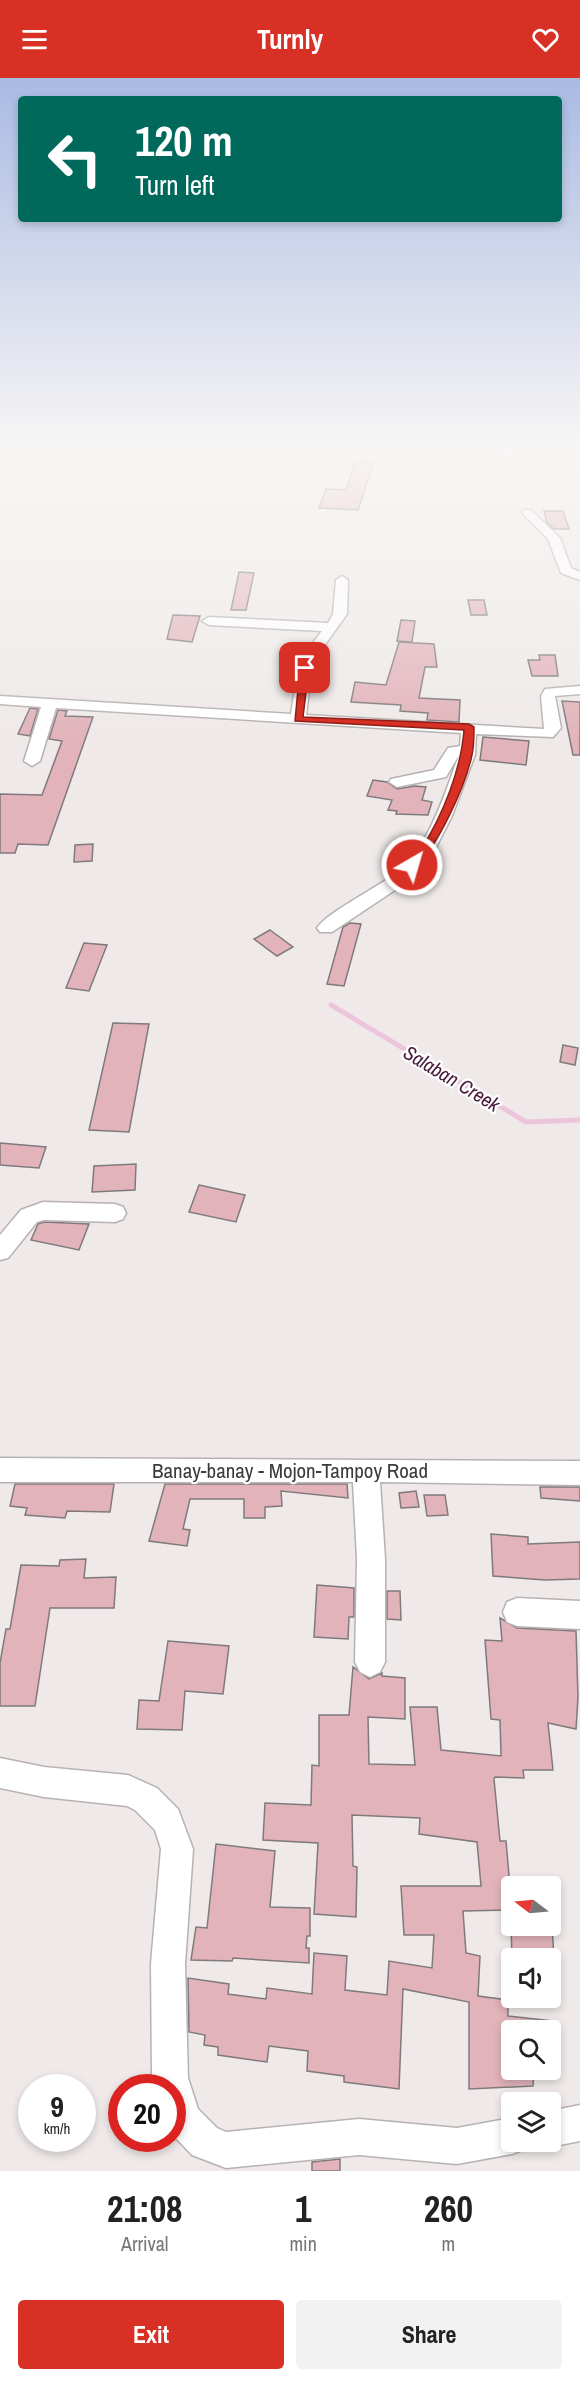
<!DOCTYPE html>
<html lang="en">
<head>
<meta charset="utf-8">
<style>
	body { margin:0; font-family:"Archivo Narrow",sans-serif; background:#f2f2f2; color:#222; height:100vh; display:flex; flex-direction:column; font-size:22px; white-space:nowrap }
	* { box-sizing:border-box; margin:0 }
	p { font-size:20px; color:#767676 }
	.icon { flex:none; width:33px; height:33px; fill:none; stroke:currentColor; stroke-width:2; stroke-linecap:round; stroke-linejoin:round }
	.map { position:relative; height:2093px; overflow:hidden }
	.sheet { display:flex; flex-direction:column; background:#fff; flex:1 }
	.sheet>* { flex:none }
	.guide { position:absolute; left:18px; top:18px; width:544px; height:126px; border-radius:6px; box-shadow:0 3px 9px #0003; background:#00695c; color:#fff; overflow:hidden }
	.needle { width:39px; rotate:286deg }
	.buttons { position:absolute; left:501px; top:1798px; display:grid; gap:12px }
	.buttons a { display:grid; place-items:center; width:60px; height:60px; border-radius:6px; background:#fff; box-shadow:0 3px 9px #0003; font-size:30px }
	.speed { position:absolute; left:18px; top:1996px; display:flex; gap:12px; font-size:30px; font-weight:700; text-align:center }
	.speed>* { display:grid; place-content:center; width:78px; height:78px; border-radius:50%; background:#fff; box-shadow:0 3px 9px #0003; line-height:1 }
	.speed small { font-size:15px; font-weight:400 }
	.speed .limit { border:9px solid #d22; background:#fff; color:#111 }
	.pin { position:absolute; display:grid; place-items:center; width:51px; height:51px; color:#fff; margin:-26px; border-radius:12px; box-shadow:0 3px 9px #0006 }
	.me { position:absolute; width:66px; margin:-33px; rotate:38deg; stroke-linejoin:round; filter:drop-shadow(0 0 4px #0008) }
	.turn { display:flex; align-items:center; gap:21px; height:126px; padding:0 18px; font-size:27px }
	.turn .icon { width:78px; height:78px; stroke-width:2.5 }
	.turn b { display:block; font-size:42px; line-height:51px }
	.eta { display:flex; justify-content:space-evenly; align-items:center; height:102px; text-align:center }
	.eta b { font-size:36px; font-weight:700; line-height:42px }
	.cta { display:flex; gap:12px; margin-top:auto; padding:12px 18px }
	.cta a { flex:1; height:69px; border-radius:6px; background:#d93025; color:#fff; font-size:24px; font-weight:700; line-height:69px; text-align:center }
	.cta a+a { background:#f2f2f2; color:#222 }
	header { display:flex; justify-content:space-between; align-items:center; height:78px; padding:0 18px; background:#d93025; color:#fff; font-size:27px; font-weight:700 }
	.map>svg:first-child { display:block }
</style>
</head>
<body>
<header><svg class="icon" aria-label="menu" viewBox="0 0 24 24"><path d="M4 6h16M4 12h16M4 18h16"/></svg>Turnly<svg class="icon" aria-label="heart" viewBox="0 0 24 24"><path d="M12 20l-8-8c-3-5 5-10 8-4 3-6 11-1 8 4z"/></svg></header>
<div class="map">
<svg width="580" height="2093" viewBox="0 0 580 2093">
	<rect width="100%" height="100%" fill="#efeae9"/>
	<path fill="#e8d6b3" d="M 246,370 L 422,370 L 424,382 Z"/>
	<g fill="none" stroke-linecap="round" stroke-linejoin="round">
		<path stroke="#ecc4dc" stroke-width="5" d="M 331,927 L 526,1044 L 580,1042"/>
	</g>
	<path fill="#e2b3bb" stroke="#7f7a7b" stroke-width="1.5" d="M 356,381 L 374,383 L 358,432 L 319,430 L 326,411 L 346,412 Z
		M 544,433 L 563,433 L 569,451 L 554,451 L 547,445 Z
		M 239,494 L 254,495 L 246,532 L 231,532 Z
		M 468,522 L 484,522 L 487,537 L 471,537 Z
		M 173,537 L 200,538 L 192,564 L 167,561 Z
		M 401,542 L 415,543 L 412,564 L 397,563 Z
		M 399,564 L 434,566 L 437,589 L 425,589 L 419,620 L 460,622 L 459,644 L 427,642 L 428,635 L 400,633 L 401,627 L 351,624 L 355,604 L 386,607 Z
		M 539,577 L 555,577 L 558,598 L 532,598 L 528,582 L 540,582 Z
		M 562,623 L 580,624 L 580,677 L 573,677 Z
		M 30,630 L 38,631 L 30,658 L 18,656 Z
		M 58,632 L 67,633 L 65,638 L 93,639 L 48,767 L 18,766 L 15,775 L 0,775 L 0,716 L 42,717 L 62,663 L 49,661 Z
		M 483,659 L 529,663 L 526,687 L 480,682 Z
		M 373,702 L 387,704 L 397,711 L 415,708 L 426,709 L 422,722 L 432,724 L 428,737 L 396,736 L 397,733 L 388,732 L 392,722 L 367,718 Z
		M 93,766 L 92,783 L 74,784 L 75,767 Z
		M 350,845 L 361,846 L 344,908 L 327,906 L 343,849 Z
		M 270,852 L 293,869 L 277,878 L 254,861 Z
		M 84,865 L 107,867 L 89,913 L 66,910 Z
		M 113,945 L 149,946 L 129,1054 L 89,1052 Z
		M 563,967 L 578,970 L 575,987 L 560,984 Z
		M 0,1065 L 46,1069 L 39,1090 L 0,1087 Z
		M 136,1086 L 135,1112 L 92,1114 L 94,1088 Z
		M 199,1107 L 245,1117 L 236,1144 L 189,1134 Z
		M 44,1144 L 89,1146 L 79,1172 L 31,1162 L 38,1146 Z
		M 15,1406 L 114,1406 L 110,1434 L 67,1433 L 65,1440 L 25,1437 L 27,1430 L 10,1428 Z
		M 165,1406 L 347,1406 L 348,1420 L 281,1413 L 282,1428 L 265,1429 L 265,1440 L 244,1440 L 244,1421 L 190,1421 L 183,1451 L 190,1452 L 187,1468 L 149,1463 Z
		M 540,1409 L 580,1409 L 580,1423 L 541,1420 Z
		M 416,1413 L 419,1429 L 401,1430 L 399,1415 Z
		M 424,1417 L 445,1417 L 448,1437 L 427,1438 Z
		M 491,1456 L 528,1459 L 528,1466 L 580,1464 L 580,1501 L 545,1502 L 493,1498 Z
		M 86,1481 L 84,1500 L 116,1499 L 114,1530 L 50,1530 L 35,1628 L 0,1628 L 0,1585 L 6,1551 L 10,1551 L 21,1487 L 59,1488 L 60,1482 Z
		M 317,1507 L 354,1510 L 354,1539 L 349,1539 L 348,1561 L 314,1559 Z
		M 387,1513 L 400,1513 L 401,1542 L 387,1541 Z
		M 500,1540 L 517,1550 L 576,1553 L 578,1619 L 576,1651 L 548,1645 L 553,1692 L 523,1692 L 524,1700 L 495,1699 L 494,1701 L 500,1763 L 506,1763 L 512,1832 L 463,1833 L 466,1875 L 480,1878 L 478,1918 L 508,1922 L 508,1938 L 553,1943 L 553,1953 L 512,1953 L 512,1992 L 534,1992 L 533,2008 L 469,2011 L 469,1924 L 403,1911 L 399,2011 L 344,2004 L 344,1998 L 307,1993 L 308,1973 L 269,1968 L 267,1984 L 218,1977 L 218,1969 L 204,1967 L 205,1957 L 189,1954 L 188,1900 L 229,1906 L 228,1916 L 266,1921 L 267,1910 L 312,1916 L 314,1875 L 347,1878 L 345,1912 L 387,1917 L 389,1883 L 432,1890 L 434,1857 L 404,1857 L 401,1808 L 481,1808 L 477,1764 L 419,1756 L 420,1740 L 352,1737 L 353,1788 L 357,1789 L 356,1839 L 314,1836 L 318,1765 L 263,1762 L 265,1725 L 311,1727 L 312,1687 L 319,1688 L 319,1637 L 349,1637 L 353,1589 L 369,1601 L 382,1595 L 382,1598 L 405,1600 L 405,1641 L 368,1639 L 369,1686 L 415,1687 L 410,1629 L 437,1629 L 441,1672 L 501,1678 L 500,1642 L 491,1641 L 485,1562 L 502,1563 Z
		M 168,1563 L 229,1568 L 223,1616 L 185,1613 L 182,1652 L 137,1651 L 139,1622 L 159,1623 Z
		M 216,1766 L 275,1773 L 270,1829 L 310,1830 L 310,1858 L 307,1858 L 306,1870 L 309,1870 L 309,1885 L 233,1880 L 232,1883 L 191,1882 L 196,1849 L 207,1850 Z
		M 511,1848 L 552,1848 L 554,1881 L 512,1881 Z
		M 340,2081 L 340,2093 L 312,2093 L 312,2084 Z"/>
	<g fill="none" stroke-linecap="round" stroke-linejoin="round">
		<defs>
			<path id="minor" d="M 523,432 L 531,432 L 560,460 L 571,490 L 580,494 L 580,502 L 561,495 L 548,461 L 523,436 Z
				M 342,498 L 348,502 L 347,536 L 319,575 L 312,590 L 306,637 L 544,651 L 541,618 L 545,611 L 580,608 L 580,616 L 555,618 L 561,650 L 553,659 L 476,656 L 475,677 L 452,738 L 432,777 L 404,806 L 332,854 L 320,854 L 317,850 C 327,835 372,812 389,800 C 429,772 443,720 459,677 L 446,699 L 397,709 L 389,704 L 391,701 L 434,692 L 448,670 L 460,668 L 461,655 L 56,630 L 40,683 L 32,688 L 24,683 L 41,629 L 0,626 L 0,618 L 291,636 C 297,599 298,582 322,553 L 209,547 L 202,543 L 209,539 L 328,545 L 333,536 L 336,502 Z
				M 43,1124 L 115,1126 L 123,1129 L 126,1135 L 123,1141 L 115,1144 L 44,1142 L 37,1144 L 8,1180 L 0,1182 L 0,1157 L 21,1132 Z
				M 0,1380 L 580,1383 L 580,1407 L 380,1404 L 385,1481 L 385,1584 L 380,1594 L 370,1599 L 360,1594 L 355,1584 L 357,1481 L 353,1404 L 0,1404 Z
				M 517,1520 L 580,1523 L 580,1551 L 517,1548 L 507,1544 L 503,1534 L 507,1524 Z
				M 0,1680 L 44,1689 L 128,1697 L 157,1710 L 178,1731 L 193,1771 L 185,1886 L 188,2000 L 198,2031 L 217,2050 L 226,2054 L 359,2041 L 457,2050 L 512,2040 L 512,2064 L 528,2064 L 525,2071 L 512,2076 L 457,2086 L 359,2077 L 226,2090 L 192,2077 L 172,2056 L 172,2010 L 156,2010 L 152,2000 L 151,1886 L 161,1771 L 155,1752 L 135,1732 L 127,1728 L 44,1719 L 0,1710 Z
				M 580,2027 L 580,2063 L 550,2069 L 538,2064 L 550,2064 L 550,2033 Z"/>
		</defs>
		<use href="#minor" stroke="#b7b2b1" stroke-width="3"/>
		<use href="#minor" fill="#fff" fill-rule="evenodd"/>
	</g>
	<linearGradient id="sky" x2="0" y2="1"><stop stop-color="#a9bae3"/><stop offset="0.56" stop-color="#f8f6f5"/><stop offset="1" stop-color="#f8f6f5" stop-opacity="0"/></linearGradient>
	<rect width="580" height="663" fill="url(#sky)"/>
	<path fill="#d93025" stroke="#8d1f18" stroke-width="1.5" d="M 305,587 L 309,590 L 303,639 L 469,646 L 474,649 C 474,658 474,669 472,677 C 465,710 438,766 416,790 L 407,787 C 411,781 418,776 422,770 C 443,736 461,692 464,652 L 295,643 L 300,590 Z"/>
	<g text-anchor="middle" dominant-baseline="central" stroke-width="4.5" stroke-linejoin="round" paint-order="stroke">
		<g font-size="20" font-style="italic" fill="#49193a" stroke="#fff">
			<text transform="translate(452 1000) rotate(31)">Salaban Creek</text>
		</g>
		<g font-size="21" fill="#3c3a3a" stroke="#fff">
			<text x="290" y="1392">Banay-banay - Mojon-Tampoy Road</text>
		</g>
	</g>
</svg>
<div class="buttons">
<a><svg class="needle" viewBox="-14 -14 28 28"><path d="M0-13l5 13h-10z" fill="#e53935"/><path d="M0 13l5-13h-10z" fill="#767676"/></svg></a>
<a><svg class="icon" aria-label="sound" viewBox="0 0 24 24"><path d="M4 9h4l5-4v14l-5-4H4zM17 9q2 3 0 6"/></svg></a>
<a><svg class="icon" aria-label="search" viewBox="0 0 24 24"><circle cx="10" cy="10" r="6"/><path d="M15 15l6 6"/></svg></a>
<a><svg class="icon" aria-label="layers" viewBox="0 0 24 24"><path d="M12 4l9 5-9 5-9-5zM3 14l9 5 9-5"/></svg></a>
</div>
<div class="speed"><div>9<small>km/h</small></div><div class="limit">20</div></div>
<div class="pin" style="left:305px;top:590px;background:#d93025"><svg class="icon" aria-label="arrive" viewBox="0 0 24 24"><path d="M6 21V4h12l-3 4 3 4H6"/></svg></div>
<svg class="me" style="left:412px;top:787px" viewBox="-20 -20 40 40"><circle r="17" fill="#d93025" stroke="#fff" stroke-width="3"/><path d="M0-11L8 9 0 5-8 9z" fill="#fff"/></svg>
<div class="guide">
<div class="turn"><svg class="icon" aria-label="left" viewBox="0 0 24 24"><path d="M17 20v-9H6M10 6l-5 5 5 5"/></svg><div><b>120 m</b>Turn left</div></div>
</div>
</div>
<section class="sheet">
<div class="eta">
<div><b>21:08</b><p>Arrival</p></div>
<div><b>1</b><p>min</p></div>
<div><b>260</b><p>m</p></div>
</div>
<div class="cta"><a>Exit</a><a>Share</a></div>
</section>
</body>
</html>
